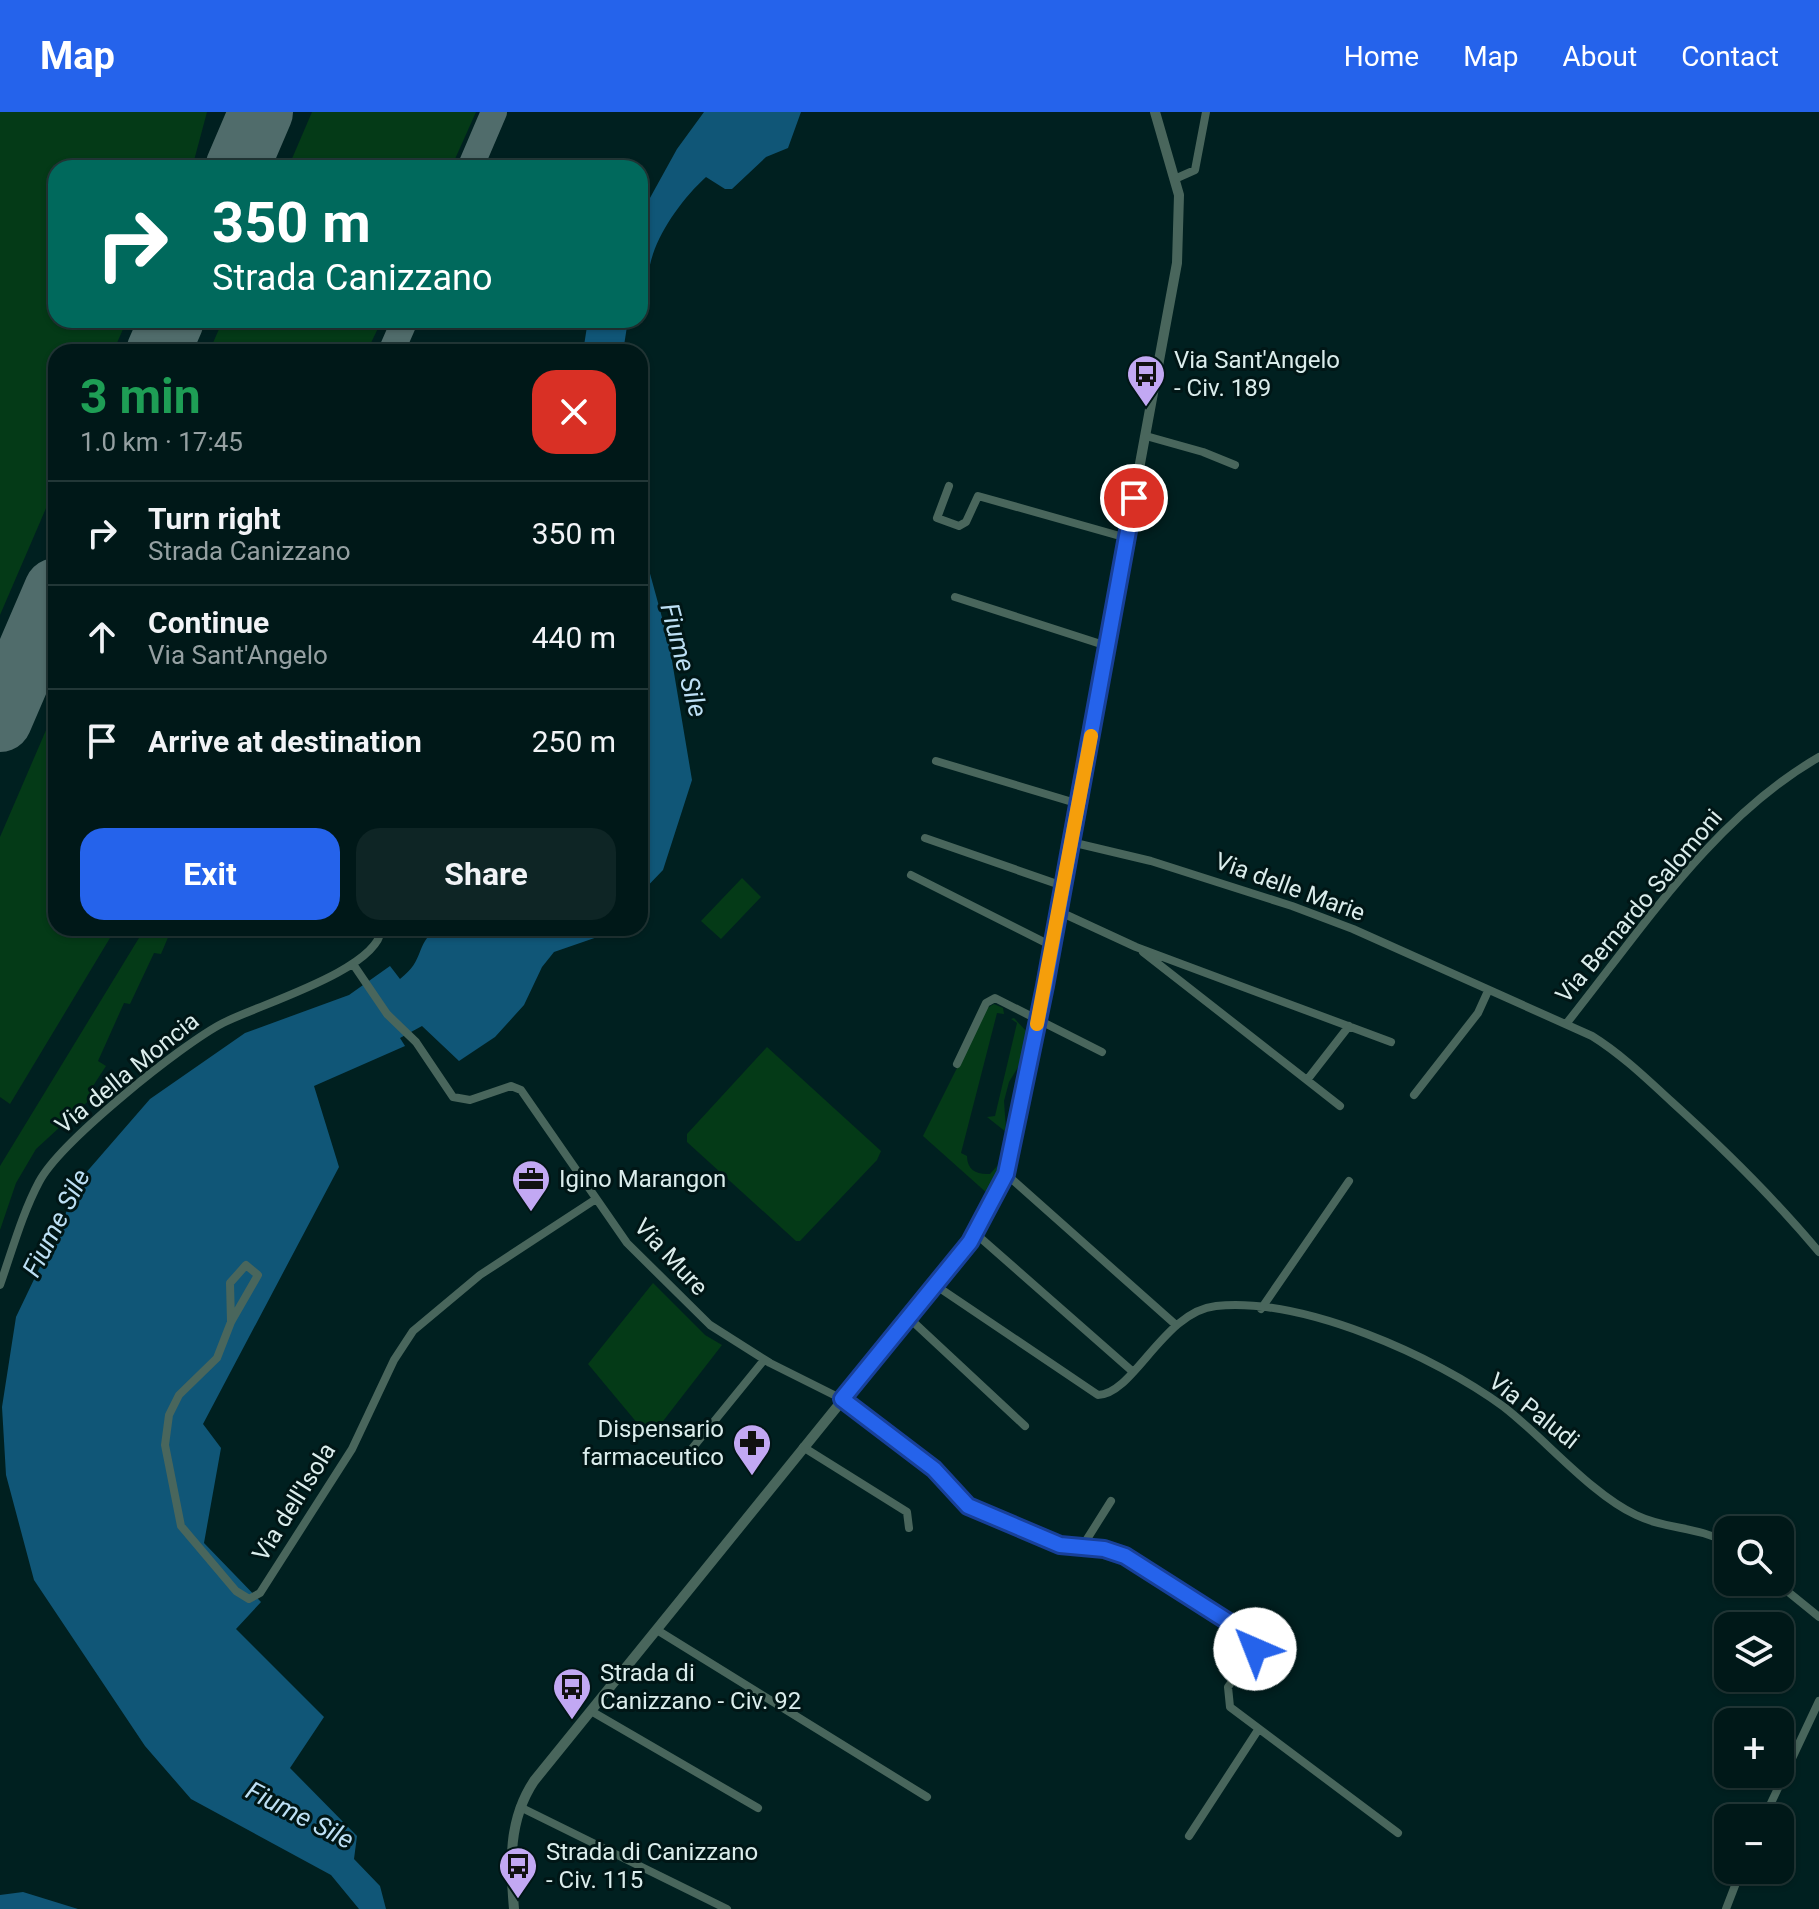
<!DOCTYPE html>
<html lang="en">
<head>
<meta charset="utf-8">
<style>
	body { margin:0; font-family:Roboto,sans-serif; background:#0e2525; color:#f1f3f6; height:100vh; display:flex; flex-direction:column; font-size:30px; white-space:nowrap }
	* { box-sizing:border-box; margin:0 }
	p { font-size:26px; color:#95a0a2 }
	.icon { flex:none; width:44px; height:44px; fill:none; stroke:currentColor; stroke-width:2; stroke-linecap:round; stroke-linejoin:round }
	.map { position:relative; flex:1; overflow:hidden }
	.sheet { position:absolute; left:48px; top:232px; width:600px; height:592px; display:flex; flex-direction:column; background:#001818; border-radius:24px; box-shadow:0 2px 6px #0004,0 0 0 2px #223737 }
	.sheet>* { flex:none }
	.top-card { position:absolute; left:48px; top:48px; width:600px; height:168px; border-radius:24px; box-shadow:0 2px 6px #0004,0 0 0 2px #223737; background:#00695c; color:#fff; overflow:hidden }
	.fabs { position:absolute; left:1714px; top:1404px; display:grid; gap:16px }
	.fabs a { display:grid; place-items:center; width:80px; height:80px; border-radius:16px; background:#001818; box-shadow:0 2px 6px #0004,0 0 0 2px #223737; font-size:40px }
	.pin { position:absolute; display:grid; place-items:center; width:68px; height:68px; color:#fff; margin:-34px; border:4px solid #fff; border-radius:50%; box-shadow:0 2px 8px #0007 }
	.me { position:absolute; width:88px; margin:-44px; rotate:316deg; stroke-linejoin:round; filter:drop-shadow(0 0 6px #0008) }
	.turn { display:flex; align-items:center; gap:28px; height:168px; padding:0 32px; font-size:36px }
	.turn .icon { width:104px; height:104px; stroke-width:2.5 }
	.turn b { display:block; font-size:56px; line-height:68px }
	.round { display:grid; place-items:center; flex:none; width:84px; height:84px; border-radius:24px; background:#0e2525 }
	.head { display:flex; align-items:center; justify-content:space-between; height:136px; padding:0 32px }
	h1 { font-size:48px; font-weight:700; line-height:60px; color:#1e9e55 }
	.button { display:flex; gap:16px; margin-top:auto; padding:16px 32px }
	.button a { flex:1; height:92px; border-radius:24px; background:#2563eb; color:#fff; font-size:32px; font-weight:700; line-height:92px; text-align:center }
	.button a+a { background:#0e2525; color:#f1f3f6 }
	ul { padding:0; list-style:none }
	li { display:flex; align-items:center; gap:24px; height:104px; padding:0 32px; border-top:2px solid #223737 }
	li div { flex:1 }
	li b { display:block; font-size:30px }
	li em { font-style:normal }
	header { display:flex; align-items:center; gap:48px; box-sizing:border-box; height:112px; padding:0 40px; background:#2563eb; color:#fff }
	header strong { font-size:38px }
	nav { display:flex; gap:44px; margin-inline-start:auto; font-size:28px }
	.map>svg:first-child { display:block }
</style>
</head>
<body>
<header>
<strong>Map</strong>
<nav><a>Home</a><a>Map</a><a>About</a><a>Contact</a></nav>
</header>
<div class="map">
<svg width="1819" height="1797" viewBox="0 0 1819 1797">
	<rect width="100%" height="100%" fill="#002020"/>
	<path fill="#043a17" d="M 0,0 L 207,0 L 192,56 L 56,56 L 56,208 L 127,208 L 113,240 L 56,240 L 56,373 L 0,503 Z
		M 312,0 L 476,0 L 451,56 L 288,56 Z
		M 223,208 L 382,208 L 370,233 L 361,230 L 358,238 L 363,240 L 209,240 Z
		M 56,595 L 56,816 L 116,816 L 10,992 L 0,985 L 0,725 Z
		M 742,766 L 761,785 L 721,827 L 701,809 Z
		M 149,816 L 172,816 L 161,842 L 154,841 L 130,892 L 124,891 L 98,949 L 106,954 L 93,974 L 97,981 L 36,1037 L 16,1071 L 0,1118 L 0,1054 L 142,821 Z
		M 994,892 L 1003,896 L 1004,902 L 997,901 L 961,1041 L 967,1044 C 967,1058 977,1063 990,1062 L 999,1052 L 1006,1020 L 987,1005 L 995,1004 L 1017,911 L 1011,907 L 1014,906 L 1028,921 L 1023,947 L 1009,970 L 1004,989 L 1007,1032 L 988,1082 L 923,1024 L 987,896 Z
		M 767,935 L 881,1039 L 877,1048 L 800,1129 L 796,1129 L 687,1030 L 687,1022 Z
		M 653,1171 L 705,1223 L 722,1233 L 653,1322 L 638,1312 L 588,1252 Z"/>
	<path fill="#105677" d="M 704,0 L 801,0 L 788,36 L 766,45 L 732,77 L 725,77 L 706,65 C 685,84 662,115 653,142 C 648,157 648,170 640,184 L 640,104 L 677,37 Z
		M 588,208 L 628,208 L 623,240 L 583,240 Z
		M 640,425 L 669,531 L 692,668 L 663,758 L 640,782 Z
		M 437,816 L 612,816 L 609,821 L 554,840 L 542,855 L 524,893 L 495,925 L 459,949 L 422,914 L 400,926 L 405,934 L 314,974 L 339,1055 L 203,1312 L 221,1336 L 204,1431 L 261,1490 L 236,1517 L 324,1605 L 290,1656 L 357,1724 L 354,1747 L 380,1774 L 386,1797 L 359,1797 L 331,1763 L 191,1687 L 145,1634 L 34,1468 L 6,1363 L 2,1295 L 16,1205 L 84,1063 L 150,987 L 245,921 L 349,883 L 390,854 L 400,867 C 426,847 414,834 437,816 Z
		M 23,1780 L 78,1797 L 0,1797 L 0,1783 Z"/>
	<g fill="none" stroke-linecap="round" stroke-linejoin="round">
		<path stroke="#506c6b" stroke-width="26" d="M 235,56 L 249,0
			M 470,56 L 494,0
			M 391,240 L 405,208"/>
		<path stroke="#506c6b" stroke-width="64" d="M 237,56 L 261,0
			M 158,240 L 172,208
			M 0,608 L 56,478"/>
		<path stroke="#49665c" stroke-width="8" d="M 1177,66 L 1195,58 L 1206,0
			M 1146,324 L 1203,340 L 1235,353
			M 949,374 L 937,406 L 959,414 L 966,410 L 978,384 L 1127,426
			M 955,485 L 1107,534
			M 936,649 L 1079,692
			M 925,726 L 1063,774
			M 1071,730 L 1151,749 L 1292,794 L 1353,817 L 1592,924 C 1621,942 1647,967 1672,990 C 1724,1037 1774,1086 1819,1140
			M 911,763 L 1052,834
			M 1058,799 L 1136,835 L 1391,930
			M 1143,840 L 1340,994
			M 353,852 L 387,902 L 416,930 L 453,985 L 470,988 L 511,974 L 521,978 L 627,1131 L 710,1213 L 770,1251 L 842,1287 L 882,1314 L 934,1357 L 968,1394 L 1055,1431 L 1118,1441 L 1251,1524 L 1255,1537 L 1228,1575 L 1230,1595 L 1398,1721
			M 1566,912 C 1642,817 1712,707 1819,645
			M 957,952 L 986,891 L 995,886 L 1102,940
			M 1307,968 L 1349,914
			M 1414,983 L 1478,901 L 1488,879
			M 1006,1062 L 1176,1213
			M 976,1122 L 1132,1259
			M 0,1173 C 12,1139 22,1102 39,1070 C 60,1030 182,932 223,911 C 258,893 377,858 381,818
			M 935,1173 L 1098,1283 C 1133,1283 1164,1199 1216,1194 C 1303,1185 1435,1244 1504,1295 C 1544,1326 1591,1382 1636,1403 C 1667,1418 1697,1414 1728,1431
			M 1261,1197 L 1349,1069
			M 909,1206 L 1025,1314
			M 231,1210 L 230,1171 L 246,1153 L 258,1163 L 231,1210 L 217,1246 L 179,1283 L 169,1303 L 165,1333 L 181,1414 L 236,1479 L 249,1487 L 260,1481 L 352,1337 L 394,1248 L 413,1219 L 480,1163 L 596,1087
			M 803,1335 L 907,1400 L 909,1416
			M 690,1339 L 764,1248
			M 1082,1435 L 1111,1389
			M 1776,1470 L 1819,1505
			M 657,1518 L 927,1685
			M 591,1599 L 758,1696
			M 520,1695 L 727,1797
			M 1764,1706 L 1819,1589
			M 1189,1724 L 1258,1618
			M 1726,1797 L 1741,1758"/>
		<path stroke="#49665c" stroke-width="10" d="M 514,1797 C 510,1752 508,1708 534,1669 L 964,1138 L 995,1087 L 1015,1029 L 1177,151 L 1179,83 L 1155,0"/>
	</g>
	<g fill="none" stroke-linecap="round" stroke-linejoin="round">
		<defs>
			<path id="route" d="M 1134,386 L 1045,874 L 1006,1062 L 970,1130 L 842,1287 L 934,1357 L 968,1394 L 1060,1433 L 1104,1437 L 1125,1444 L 1246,1521 L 1254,1527 L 1255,1537"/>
		</defs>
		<use href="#route" stroke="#184099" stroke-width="20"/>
		<use href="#route" stroke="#2563eb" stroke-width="14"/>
		<path stroke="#f59e0b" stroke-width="14" d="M 1037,912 L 1091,624"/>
	</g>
	<defs>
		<symbol id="bus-pin" viewBox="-11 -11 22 30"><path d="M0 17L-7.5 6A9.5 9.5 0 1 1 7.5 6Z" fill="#c2a8f3" stroke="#001616"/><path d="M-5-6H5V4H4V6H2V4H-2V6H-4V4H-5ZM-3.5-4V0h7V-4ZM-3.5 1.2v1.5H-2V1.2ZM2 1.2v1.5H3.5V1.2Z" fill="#111"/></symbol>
		<symbol id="office-pin" viewBox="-11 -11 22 30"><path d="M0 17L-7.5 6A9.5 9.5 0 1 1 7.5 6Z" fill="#c2a8f3" stroke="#001616"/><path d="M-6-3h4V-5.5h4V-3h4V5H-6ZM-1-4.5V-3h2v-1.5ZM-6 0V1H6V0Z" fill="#111"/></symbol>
		<symbol id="pharmacy-pin" viewBox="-11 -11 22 30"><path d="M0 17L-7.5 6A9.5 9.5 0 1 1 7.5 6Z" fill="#c2a8f3" stroke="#001616"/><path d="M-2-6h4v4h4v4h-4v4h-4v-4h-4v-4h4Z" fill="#111"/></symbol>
	</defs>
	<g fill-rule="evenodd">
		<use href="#bus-pin" x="1124" y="240" width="44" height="60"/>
		<use href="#office-pin" x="509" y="1045" width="44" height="60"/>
		<use href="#pharmacy-pin" x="730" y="1309" width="44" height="60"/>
		<use href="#bus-pin" x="550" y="1553" width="44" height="60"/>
		<use href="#bus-pin" x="496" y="1732" width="44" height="60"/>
	</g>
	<g text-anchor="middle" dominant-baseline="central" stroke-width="6" stroke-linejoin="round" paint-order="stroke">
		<g font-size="24" fill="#dbedec" stroke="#001616" text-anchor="start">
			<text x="1174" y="248">Via Sant'Angelo<tspan x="1174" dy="28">- Civ. 189</tspan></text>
			<text x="559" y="1067">Igino Marangon</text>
			<text x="724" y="1317" text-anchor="end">Dispensario<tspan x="724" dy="28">farmaceutico</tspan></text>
			<text x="600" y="1561">Strada di<tspan x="600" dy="28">Canizzano - Civ. 92</tspan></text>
			<text x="546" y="1740">Strada di Canizzano<tspan x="546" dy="28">- Civ. 115</tspan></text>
		</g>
		<g font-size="24" fill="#dbedec" stroke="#001616">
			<text transform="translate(1290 775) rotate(20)">Via delle Marie</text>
			<text transform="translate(1639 794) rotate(-50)">Via Bernardo Salomoni</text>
			<text transform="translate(127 961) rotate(-39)">Via della Moncia</text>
			<text transform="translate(671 1145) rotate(47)">Via Mure</text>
			<text transform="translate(1534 1299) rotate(38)">Via Paludi</text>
			<text transform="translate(294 1390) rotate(-58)">Via dell'Isola</text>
		</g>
		<g font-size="26" font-style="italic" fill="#bddff4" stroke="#001616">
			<text transform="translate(684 548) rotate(75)">Fiume Sile</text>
			<text transform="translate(56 1111) rotate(-63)">Fiume Sile</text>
			<text transform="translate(300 1703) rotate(27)">Fiume Sile</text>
		</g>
	</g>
</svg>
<div class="fabs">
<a><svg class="icon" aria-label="search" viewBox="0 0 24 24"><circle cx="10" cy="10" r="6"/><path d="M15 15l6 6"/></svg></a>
<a><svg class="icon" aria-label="layers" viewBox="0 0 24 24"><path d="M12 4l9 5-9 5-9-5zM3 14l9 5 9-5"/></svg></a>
<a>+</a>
<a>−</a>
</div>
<div class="pin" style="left:1134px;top:386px;background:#d93025"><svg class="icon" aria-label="arrive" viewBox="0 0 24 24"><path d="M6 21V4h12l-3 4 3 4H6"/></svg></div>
<svg class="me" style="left:1255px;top:1537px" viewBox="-20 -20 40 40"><circle r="19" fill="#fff"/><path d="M0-13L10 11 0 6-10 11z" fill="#2563eb"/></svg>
<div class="top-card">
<div class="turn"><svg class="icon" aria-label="right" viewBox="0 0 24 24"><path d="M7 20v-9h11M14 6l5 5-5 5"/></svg><div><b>350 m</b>Strada Canizzano</div></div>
</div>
<section class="sheet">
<div class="head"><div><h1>3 min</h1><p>1.0 km · 17:45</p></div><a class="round" style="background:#d93025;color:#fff"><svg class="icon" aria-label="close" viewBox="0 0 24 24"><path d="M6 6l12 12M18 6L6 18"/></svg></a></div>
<ul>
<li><svg class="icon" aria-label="right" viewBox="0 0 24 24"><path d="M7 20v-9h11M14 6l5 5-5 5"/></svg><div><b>Turn right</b><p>Strada Canizzano</p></div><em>350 m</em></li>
<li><svg class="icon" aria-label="ahead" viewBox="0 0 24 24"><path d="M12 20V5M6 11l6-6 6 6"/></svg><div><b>Continue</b><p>Via Sant'Angelo</p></div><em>440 m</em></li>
<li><svg class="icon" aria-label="arrive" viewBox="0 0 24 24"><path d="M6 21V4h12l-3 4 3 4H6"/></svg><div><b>Arrive at destination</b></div><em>250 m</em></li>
</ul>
<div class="button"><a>Exit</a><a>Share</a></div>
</section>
</div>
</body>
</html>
